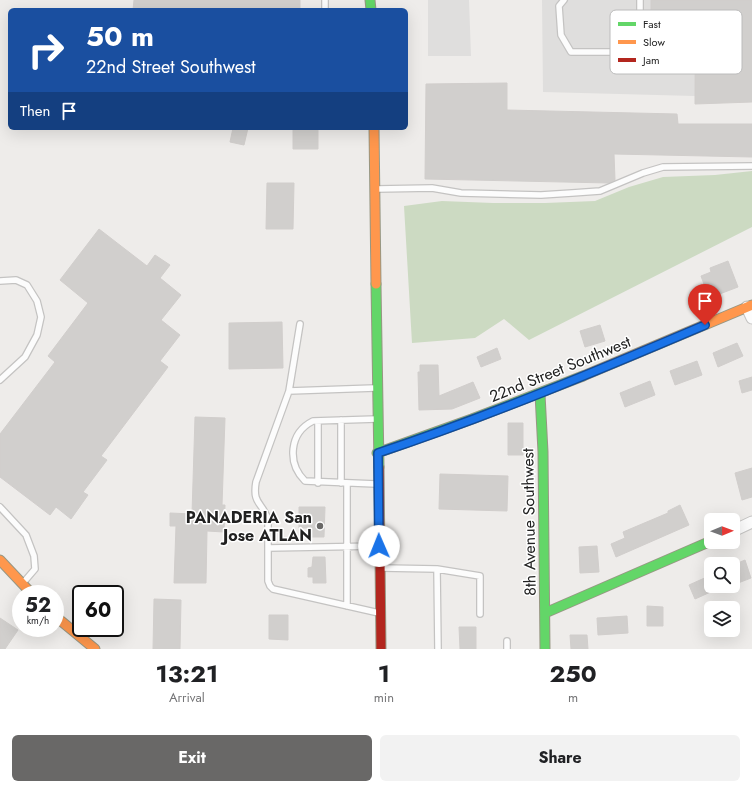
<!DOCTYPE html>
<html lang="en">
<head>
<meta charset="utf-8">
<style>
	body { margin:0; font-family:Jost,sans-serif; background:#f2f2f2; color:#202124; height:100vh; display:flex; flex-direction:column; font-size:15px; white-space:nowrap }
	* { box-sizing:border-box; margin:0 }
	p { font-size:13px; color:#757577 }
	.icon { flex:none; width:22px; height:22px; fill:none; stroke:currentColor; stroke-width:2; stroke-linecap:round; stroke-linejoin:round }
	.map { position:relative; height:649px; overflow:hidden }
	.panel { display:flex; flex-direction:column; background:#fff; flex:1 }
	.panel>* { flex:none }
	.top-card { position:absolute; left:8px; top:8px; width:400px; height:122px; border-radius:6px; box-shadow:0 4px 16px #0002; background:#1a4fa0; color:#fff; overflow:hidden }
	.needle { width:26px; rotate:89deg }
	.buttons { position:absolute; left:704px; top:513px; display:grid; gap:8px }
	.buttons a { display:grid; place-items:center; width:36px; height:36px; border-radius:6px; background:#fff; box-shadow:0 4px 16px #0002; font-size:20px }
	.speed { position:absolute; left:12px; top:585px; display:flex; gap:8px; font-size:20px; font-weight:700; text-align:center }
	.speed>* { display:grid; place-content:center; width:52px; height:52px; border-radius:50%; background:#fff; box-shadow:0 4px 16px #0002; line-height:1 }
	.speed small { font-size:10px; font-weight:400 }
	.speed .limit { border:2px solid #111; border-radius:6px; background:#fff; color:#111 }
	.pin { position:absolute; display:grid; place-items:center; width:34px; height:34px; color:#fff; margin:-41px -17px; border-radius:50% 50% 50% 0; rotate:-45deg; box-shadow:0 0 4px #0007 }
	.pin .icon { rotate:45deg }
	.me { position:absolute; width:44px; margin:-22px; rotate:359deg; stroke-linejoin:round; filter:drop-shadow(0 0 3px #0008) }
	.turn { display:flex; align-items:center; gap:14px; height:84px; padding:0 12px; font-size:18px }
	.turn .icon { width:52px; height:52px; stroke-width:2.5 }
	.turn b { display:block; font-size:28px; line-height:34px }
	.then { display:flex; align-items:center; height:38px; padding:0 12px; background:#0003; gap:8px; font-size:15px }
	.eta { display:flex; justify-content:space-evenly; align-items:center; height:68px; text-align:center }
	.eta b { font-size:24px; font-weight:700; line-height:28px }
	.action { display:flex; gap:8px; margin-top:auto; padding:8px 12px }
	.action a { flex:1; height:46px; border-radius:6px; background:#696867; color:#fff; font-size:16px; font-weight:700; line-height:46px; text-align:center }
	.action a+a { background:#f2f2f2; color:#202124 }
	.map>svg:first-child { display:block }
</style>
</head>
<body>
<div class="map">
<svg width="752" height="649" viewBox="0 0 752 649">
	<rect width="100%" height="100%" fill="#eeecea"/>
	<path fill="#ccdac2" d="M 752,171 L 752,227 L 529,340 L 504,319 L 475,338 L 412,343 L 404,206 L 442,201 L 493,203 L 545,203 L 595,201 L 629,187 L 663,177 L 715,175 Z"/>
	<path fill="#dfdedd" d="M 428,0 L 469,0 L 471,56 L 428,56 Z
		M 542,0 L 694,0 L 695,96 L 543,92 Z"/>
	<path fill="#d1cfcd" stroke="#d1cecc" d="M 134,0 L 300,0 L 300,10 L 133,10 Z
		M 651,0 L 752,0 L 752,102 L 695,104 L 695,49 L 651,52 Z
		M 507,83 L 507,110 L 677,114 L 678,124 L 752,124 L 752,157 L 614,154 L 615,180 L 609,183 L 425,179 L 426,84 Z
		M 233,128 L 248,128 L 244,145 L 230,142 Z
		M 293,128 L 318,128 L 318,149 L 293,149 Z
		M 267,183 L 294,183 L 293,229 L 266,229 Z
		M 99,229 L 147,266 L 155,255 L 170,265 L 160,278 L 181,295 L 161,320 L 180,335 L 160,361 L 168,367 L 101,456 L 107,460 L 83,492 L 88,495 L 71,519 L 56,507 L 50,515 L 0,477 L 0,434 L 55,362 L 48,356 L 88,303 L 60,280 Z
		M 728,261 L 738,287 L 709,298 L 701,276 L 711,272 L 710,268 Z
		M 282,322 L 283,368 L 229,369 L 229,323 Z
		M 600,325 L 605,341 L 585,347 L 580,331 Z
		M 737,343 L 743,356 L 718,367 L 713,353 Z
		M 497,348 L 501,359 L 481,367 L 477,357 Z
		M 697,361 L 702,375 L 675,385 L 670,371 Z
		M 420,365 L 438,365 L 439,396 L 473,382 L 480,398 L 452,409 L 419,410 L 418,372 L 420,372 Z
		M 752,377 L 752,390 L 742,393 L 739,381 Z
		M 650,381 L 655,395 L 625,407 L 620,393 Z
		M 195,417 L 225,418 L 222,505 L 225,505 L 224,532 L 207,531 L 206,583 L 174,583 L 176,526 L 170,526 L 170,513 L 192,514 Z
		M 508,423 L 523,423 L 523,455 L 508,455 Z
		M 752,468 L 752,497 L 742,500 L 735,473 Z
		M 440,474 L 508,476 L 507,511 L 439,509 Z
		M 680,505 L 689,525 L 616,557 L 611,544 L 625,538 L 623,532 L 668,513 L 668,511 Z
		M 299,507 L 325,507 L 324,537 L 309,537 L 309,528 L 299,528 Z
		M 597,546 L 599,572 L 580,573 L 579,547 Z
		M 313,557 L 325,557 L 326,583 L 313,583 L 313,577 L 308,577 L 308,568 L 312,567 Z
		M 745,560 L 751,578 L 733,585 L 733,565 Z
		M 709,576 L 711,580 L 711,586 L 713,586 L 715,590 L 695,599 L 689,585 Z
		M 154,599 L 181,600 L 180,649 L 153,649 Z
		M 647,606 L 663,607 L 663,626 L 647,626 Z
		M 269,615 L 288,615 L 288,640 L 269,639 Z
		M 627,616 L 628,633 L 598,635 L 597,618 Z
		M 0,618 L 18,630 L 5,649 L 0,649 Z
		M 459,627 L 476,627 L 476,649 L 460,649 Z
		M 570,635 L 587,635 L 588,649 L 571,649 Z"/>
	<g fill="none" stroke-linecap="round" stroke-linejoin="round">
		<defs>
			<path id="lane" d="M 564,0 L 559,6 L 561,35 L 571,52 L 640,52 L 640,0
				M 325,10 L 325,0
				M 377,189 L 432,188 L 461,193 L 541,195 L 572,193 L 600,191 L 643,173 L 663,167 L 752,166
				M 0,281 L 16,280 L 27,285 L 37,301 L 41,317 L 37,335 L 25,357 L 0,380
				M 300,324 L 289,391 L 375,388
				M 289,391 L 256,482 C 252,505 263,502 268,520 L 268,581 L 270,586 L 273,589 L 379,613
				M 341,420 L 341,483
				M 318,421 L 318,483
				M 347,484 L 347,606
				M 376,484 L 305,481 C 287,463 289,433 313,421 L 377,419
				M 0,507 L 26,535 L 34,556 L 35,569 L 23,583
				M 268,548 L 379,546
				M 382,568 L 437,569 L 438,649
				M 437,569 L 480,576 L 480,614
				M 507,641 L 507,649"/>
			<path id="street" d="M 747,307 L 752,318
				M 733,531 L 752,522"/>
			<path id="fast" d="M 370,0 L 371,10
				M 376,284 L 379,467
				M 540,394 L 543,452 L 545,649
				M 377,453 L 472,419 L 583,376
				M 545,613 L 711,541"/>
			<path id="slow" d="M 374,128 L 376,284
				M 583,376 L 752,305
				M 0,560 L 32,594
				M 55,616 L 95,649"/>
			<path id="jam" d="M 379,467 L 381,649"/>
		</defs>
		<use href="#lane" stroke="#c4c3c2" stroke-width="8"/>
		<use href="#street" stroke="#c4c3c2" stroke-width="13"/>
		<use href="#fast" stroke="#979783" stroke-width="11"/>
		<use href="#slow" stroke="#979783" stroke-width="11"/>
		<use href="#jam" stroke="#979783" stroke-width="11"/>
		<use href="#lane" stroke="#fcfcfc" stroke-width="5.5"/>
		<use href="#street" stroke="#fcfcfc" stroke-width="11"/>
		<use href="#fast" stroke="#63d668" stroke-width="9"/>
		<use href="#slow" stroke="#ff974d" stroke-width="9"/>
		<use href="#jam" stroke="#b3261e" stroke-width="9"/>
	</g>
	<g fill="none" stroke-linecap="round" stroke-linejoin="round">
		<defs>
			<path id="route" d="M 379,546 L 378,453 C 489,416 597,371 705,325"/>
		</defs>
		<use href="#route" stroke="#114b97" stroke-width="10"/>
		<use href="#route" stroke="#1a73e8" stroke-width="7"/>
	</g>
	<circle fill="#696867" stroke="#fff" stroke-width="1.5" cx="320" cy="526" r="4"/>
	<g text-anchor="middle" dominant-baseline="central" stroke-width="3" stroke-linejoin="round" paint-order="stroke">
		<g font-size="16" fill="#212121" stroke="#fff">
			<text transform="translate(560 369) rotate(-22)">22nd Street Southwest</text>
			<text transform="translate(529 522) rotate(-91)">8th Avenue Southwest</text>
		</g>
		<g font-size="16" font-weight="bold" fill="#212121" stroke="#fff" text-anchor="end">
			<text x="312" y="517">PANADERIA San<tspan x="312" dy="18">Jose ATLAN</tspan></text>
		</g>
	</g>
	<rect x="610" y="10" width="132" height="64" rx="6" fill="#fff" stroke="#bcbcbc" stroke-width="1"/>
	<rect x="618" y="22" width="18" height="4" fill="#63d668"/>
	<rect x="618" y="40" width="18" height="4" fill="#ff974d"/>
	<rect x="618" y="58" width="18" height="4" fill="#b3261e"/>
	<g font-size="11" fill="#212121">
		<text x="643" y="28">Fast</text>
		<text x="643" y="46">Slow</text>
		<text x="643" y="64">Jam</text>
	</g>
</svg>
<div class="buttons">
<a><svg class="needle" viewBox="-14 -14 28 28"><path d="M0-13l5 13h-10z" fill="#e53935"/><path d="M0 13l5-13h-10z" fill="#757577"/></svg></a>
<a><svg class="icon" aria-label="search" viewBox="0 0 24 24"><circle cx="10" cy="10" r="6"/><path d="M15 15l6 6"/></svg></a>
<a><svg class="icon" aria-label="layers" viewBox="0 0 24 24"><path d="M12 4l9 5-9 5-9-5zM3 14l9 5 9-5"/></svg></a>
</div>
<div class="speed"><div>52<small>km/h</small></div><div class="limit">60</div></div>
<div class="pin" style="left:705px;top:325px;background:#d93025"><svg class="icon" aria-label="arrive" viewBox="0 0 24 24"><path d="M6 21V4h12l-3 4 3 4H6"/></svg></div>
<svg class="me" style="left:379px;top:546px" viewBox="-20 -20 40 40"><circle r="19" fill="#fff"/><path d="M0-13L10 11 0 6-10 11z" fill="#1a73e8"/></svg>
<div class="top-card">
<div class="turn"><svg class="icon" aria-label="right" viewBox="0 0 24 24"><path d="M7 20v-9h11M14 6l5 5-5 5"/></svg><div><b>50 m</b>22nd Street Southwest</div></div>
<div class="then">Then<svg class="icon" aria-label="arrive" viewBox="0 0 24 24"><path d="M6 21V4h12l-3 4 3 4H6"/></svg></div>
</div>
</div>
<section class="panel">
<div class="eta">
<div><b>13:21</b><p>Arrival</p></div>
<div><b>1</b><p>min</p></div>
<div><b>250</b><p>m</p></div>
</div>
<div class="action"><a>Exit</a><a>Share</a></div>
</section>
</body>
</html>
